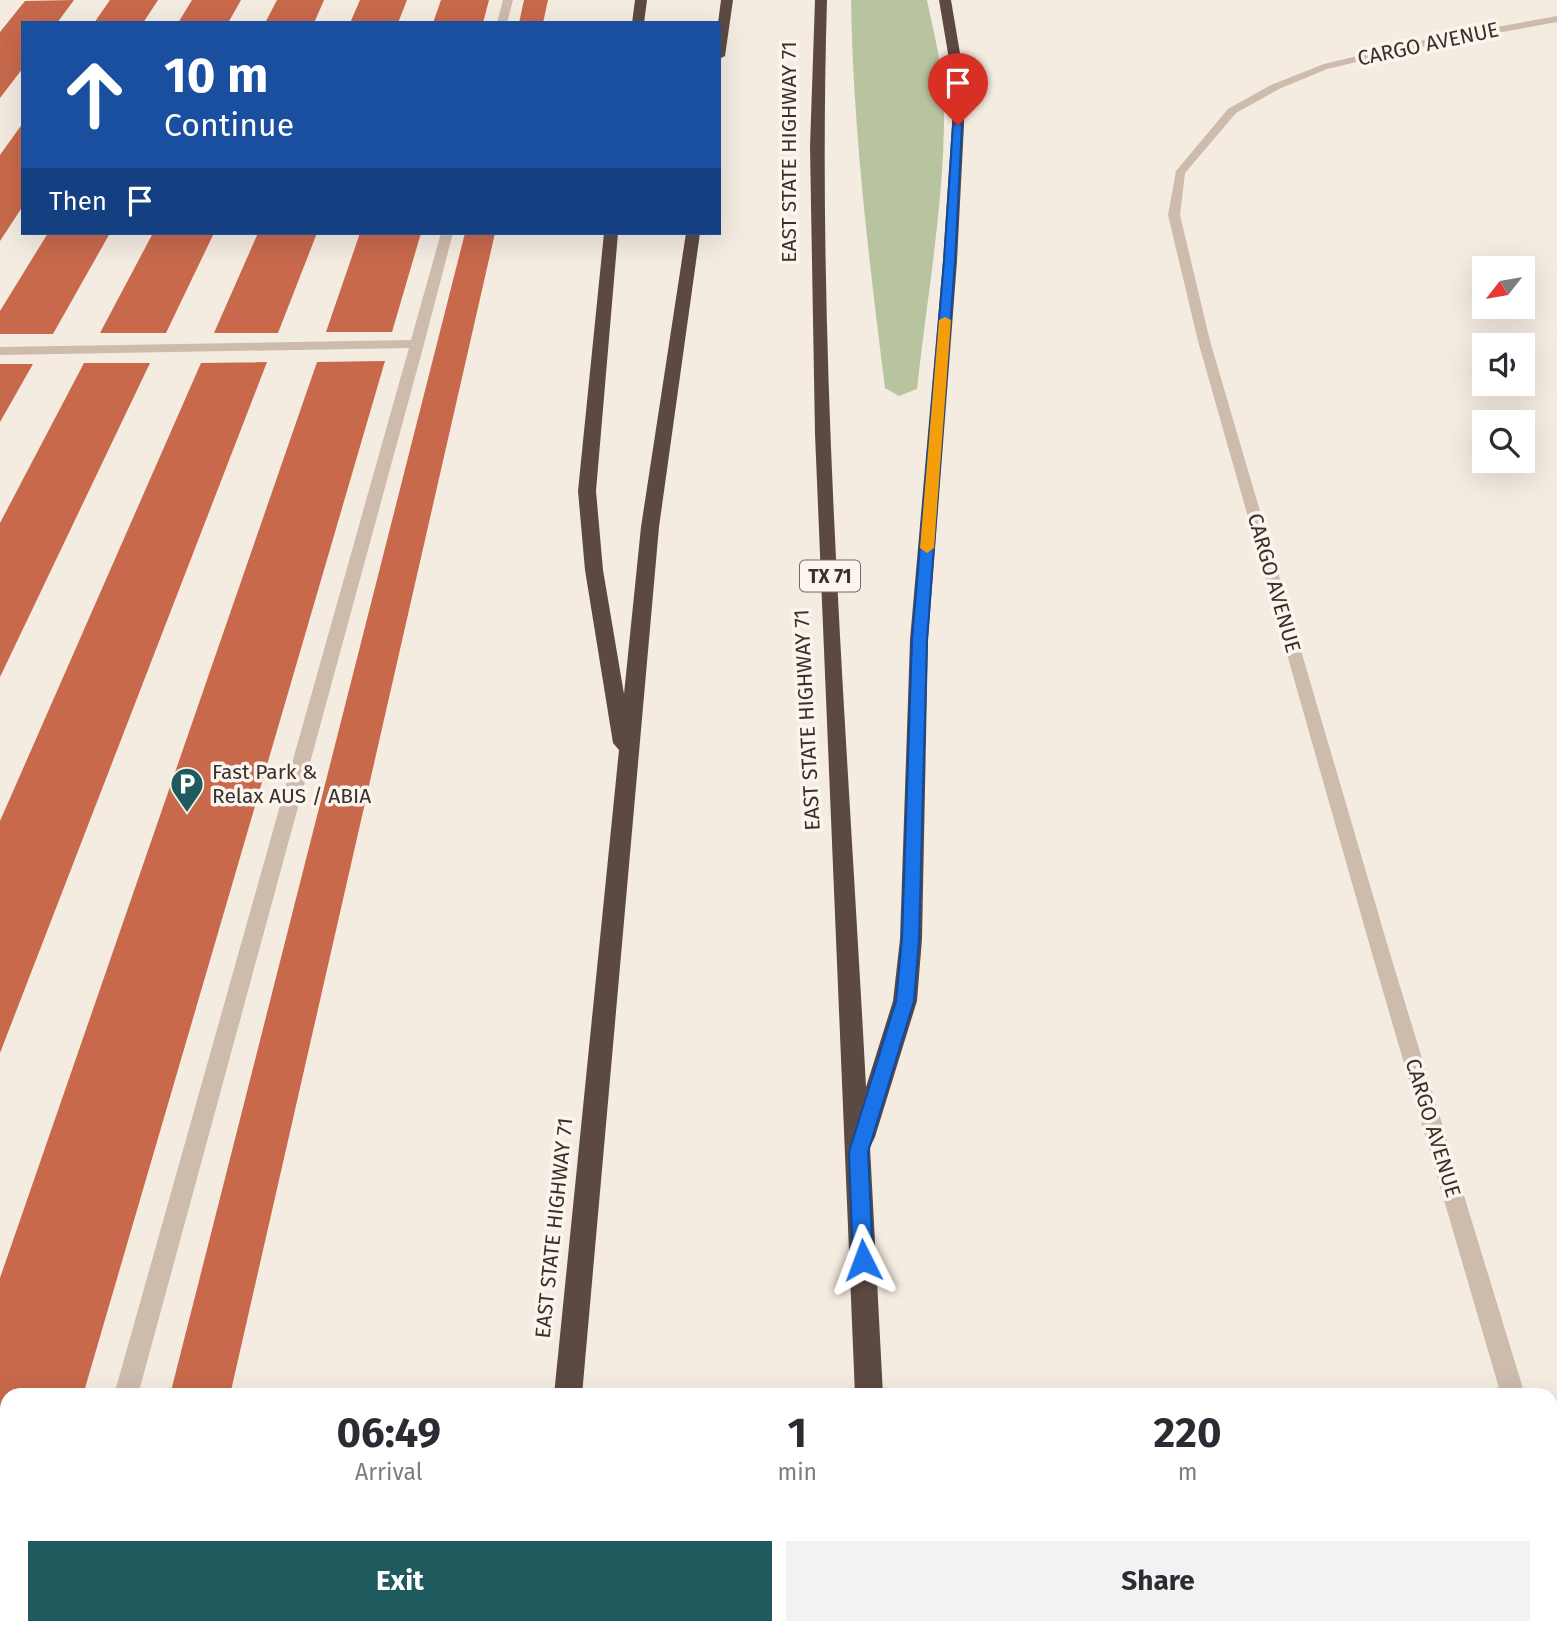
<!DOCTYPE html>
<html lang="en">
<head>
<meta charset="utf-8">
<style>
	body { margin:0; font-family:"Fira Sans",sans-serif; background:#f2f2f3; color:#2b2b33; height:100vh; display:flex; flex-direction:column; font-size:26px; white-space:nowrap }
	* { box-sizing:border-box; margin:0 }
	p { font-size:23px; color:#7c7c81 }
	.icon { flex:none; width:38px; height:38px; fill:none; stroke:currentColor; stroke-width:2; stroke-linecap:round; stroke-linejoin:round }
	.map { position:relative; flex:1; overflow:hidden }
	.panel { position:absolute; left:0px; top:1388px; width:1558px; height:247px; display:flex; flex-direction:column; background:#fff; border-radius:21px 21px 0 0; box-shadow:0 7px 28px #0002 }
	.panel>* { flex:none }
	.top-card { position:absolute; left:21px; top:21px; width:700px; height:214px; border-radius:0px; box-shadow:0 7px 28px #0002; background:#1a4fa0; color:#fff; overflow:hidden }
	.needle { width:46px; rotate:239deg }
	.buttons { position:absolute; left:1472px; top:256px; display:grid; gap:14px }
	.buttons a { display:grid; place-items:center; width:63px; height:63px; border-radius:0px; background:#fff; box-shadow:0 7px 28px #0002; font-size:35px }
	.pin { position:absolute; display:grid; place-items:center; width:60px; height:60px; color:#fff; margin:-72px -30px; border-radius:50% 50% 50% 0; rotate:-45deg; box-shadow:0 0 7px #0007 }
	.pin .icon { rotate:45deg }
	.me { position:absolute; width:77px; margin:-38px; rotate:357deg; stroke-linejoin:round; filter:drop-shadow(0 0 5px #0008) }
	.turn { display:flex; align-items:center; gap:24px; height:147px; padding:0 28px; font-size:32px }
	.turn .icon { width:91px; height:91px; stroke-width:2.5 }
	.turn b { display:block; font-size:49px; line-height:60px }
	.then { display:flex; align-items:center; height:66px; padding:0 28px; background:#0003; gap:14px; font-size:26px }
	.eta { display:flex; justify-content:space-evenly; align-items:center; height:119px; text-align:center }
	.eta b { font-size:42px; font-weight:700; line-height:49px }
	.button { display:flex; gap:14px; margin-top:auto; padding:14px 28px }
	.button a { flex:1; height:80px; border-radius:0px; background:#1f5a5e; color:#fff; font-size:28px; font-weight:700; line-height:80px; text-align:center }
	.button a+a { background:#f2f2f3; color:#2b2b33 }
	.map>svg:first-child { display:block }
</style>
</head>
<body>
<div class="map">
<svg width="1557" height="1634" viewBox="0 0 1557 1634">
	<rect width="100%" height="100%" fill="#f4ebe1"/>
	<path fill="#b8c4a0" d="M 851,0 L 927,0 C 934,35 944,70 944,106 C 945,200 927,296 917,389 L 899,396 L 885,388 C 869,260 853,130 851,0 Z"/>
	<path fill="#c8694b" d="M 74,0 L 57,23 L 23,23 L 23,68 L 0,98 L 0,32 L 25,1 Z
		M 110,0 L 158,0 L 143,23 L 94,23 Z
		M 192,0 L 241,0 L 228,23 L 178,23 Z
		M 277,0 L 324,0 L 314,23 L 265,23 Z
		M 360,0 L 407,0 L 398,23 L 350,23 Z
		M 441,0 L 489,0 L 483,23 L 433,23 Z
		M 524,0 L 548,0 L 543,23 L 519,23 Z
		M 23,123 L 23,206 L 0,241 L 0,155 Z
		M 48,233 L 110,233 L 53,334 L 0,334 L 0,311 Z
		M 153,233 L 214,233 L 166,333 L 100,333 Z
		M 258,233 L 317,233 L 278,333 L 214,333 Z
		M 360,233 L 421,233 L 392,332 L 326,332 Z
		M 465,233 L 495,233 L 230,1395 L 170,1395 Z
		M 385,361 L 83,1395 L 7,1395 L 7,1628 L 14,1628 L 13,1634 L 0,1634 L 0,1278 L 317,362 Z
		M 267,362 L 0,1053 L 0,821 L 201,363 Z
		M 84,363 L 150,363 L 0,677 L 0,523 Z
		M 0,364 L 33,364 L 0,422 Z
		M 111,1628 L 177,1628 L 176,1634 L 109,1634 Z"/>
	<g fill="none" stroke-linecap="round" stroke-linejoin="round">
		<path fill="#cdbbac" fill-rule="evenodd" d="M 503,0 L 513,0 L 507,23 L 497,23 Z
			M 1557,16 L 1557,22 L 1420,47 L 1327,69 L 1279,89 L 1236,113 L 1185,173 L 1180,215 L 1210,341 L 1391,957 L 1525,1395 L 1501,1395 L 1373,957 L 1198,341 L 1168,215 L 1176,171 L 1228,109 L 1271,85 L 1324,64 L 1420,41 Z
			M 441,233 L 453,233 L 424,344 L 138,1395 L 114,1395 L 409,348 L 0,355 L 0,347 L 411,340 Z
			M 1550,1507 L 1557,1510 L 1557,1552 L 1550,1550 Z
			M 44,1628 L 70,1628 L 68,1634 L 42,1634 Z"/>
		<path fill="#5c4a42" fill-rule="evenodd" d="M 635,0 L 647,0 L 644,23 L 632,23 Z
			M 721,0 L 733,0 L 725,56 L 719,59 L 718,23 Z
			M 815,0 L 827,0 C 816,362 847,725 866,1087 L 893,1001 L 900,939 L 910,640 L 943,261 L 952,125 L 952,77 L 939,0 L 951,0 L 964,77 L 964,125 L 957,261 L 928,640 L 922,939 L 917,1001 L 875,1137 L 870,1147 L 883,1395 L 855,1395 L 815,434 L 810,147 Z
			M 604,233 L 618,233 L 596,491 L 603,570 L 624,694 L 641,527 L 686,233 L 700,233 L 659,527 L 582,1395 L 554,1395 L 619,750 L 613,743 L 585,570 L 578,491 Z
			M 534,1628 L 564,1628 L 563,1634 L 533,1634 Z
			M 863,1628 L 893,1628 L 893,1634 L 863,1634 Z"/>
	</g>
	<path fill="#1a73e8" stroke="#114b97" stroke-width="2" d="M 958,122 L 962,125 L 955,261 L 927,640 L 919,939 L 914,1001 L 868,1152 L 873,1260 L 870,1267 L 863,1270 L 856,1267 L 853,1260 L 849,1152 L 896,1001 L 902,939 L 912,640 L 944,261 L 953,125 Z"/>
	<path fill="#f59e0b" d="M 945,317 L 951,320 L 934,548 L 927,553 L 920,548 L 939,320 Z"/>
	<defs>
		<symbol id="parking-pin" viewBox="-11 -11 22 30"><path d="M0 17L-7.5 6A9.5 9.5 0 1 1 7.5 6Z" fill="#1f5a5e" stroke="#fbf5ee"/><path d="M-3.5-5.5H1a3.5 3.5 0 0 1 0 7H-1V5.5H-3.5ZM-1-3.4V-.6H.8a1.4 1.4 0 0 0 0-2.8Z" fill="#fff"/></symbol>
	</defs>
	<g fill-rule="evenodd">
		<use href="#parking-pin" x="168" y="765" width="38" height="52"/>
	</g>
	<g text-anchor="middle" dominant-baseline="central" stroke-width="7" stroke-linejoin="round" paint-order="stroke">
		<rect fill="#fbf5ee" stroke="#756b66" stroke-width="2" x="800" y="560.5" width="60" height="31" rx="5"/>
		<g font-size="19" font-weight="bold" fill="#3b302b">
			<text x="830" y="576">TX 71</text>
		</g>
		<g font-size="21" fill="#3b302b" stroke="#fbf5ee">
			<text transform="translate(1428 44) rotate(-12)">CARGO AVENUE</text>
			<text transform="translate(789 152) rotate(-90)">EAST STATE HIGHWAY 71</text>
			<text transform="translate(1274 583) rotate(74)">CARGO AVENUE</text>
			<text transform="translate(807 720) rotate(-93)">EAST STATE HIGHWAY 71</text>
			<text transform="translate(1433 1128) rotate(73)">CARGO AVENUE</text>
			<text transform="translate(554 1228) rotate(-84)">EAST STATE HIGHWAY 71</text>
		</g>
		<g font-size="21" fill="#3b302b" stroke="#fbf5ee" text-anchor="start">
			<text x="212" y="772">Fast Park &amp;<tspan x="212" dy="24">Relax AUS / ABIA</tspan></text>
		</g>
	</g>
</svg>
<div class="buttons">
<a><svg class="needle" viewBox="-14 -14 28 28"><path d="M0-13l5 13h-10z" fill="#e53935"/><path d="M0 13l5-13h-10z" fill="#7c7c81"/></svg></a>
<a><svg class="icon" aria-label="sound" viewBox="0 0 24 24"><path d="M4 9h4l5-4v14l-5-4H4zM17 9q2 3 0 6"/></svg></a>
<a><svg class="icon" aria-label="search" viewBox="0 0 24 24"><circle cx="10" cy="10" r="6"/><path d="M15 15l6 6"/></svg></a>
</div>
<div class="pin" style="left:958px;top:125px;background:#d93025"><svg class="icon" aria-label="arrive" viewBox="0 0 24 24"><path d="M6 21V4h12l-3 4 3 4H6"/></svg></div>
<svg class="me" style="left:863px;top:1260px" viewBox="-20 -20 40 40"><path d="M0-17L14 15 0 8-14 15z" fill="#1a73e8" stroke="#fff" stroke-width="4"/></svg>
<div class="top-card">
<div class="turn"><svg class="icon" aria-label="ahead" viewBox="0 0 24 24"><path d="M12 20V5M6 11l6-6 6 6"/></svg><div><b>10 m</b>Continue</div></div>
<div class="then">Then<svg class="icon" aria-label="arrive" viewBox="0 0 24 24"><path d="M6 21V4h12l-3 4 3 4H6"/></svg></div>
</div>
<section class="panel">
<div class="eta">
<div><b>06:49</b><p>Arrival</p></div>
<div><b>1</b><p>min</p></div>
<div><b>220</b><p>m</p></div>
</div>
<div class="button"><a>Exit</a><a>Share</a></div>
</section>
</div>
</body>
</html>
